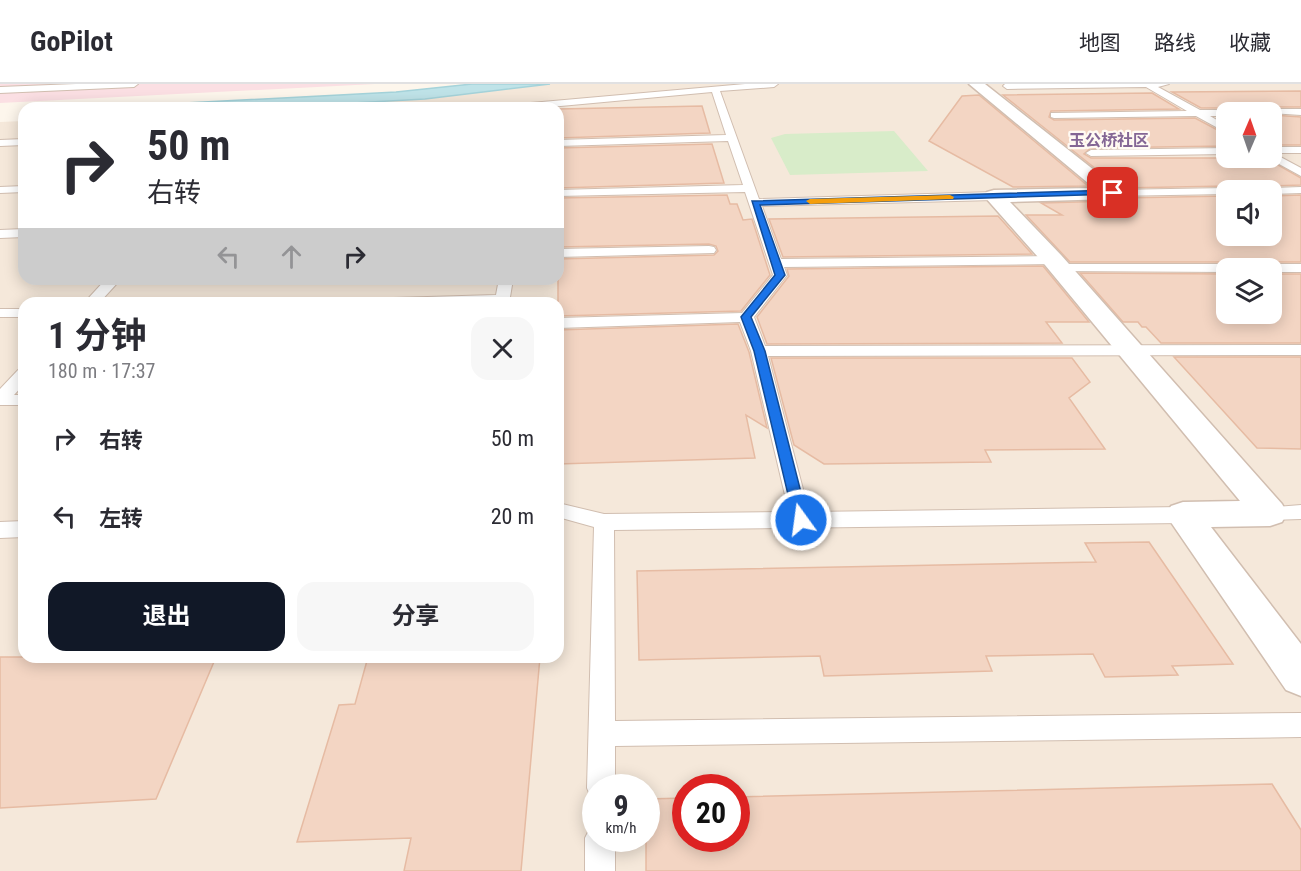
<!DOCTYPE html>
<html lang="zh">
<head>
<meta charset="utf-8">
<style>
	body { margin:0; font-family:"Roboto Condensed","Noto Sans SC",sans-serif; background:#f7f7f7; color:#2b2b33; height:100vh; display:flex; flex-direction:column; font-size:22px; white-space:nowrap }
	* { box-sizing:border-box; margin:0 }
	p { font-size:20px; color:#7c7c81 }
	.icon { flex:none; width:33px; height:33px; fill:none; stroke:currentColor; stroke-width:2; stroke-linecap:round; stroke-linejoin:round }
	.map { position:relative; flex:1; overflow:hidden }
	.sheet { position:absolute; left:18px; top:213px; width:546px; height:366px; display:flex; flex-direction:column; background:#fff; border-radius:18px; box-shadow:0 3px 15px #0003 }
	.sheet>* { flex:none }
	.hud { position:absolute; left:18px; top:18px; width:546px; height:183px; border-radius:18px; box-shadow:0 3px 15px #0003; background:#fff; color:#2b2b33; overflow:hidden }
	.needle { width:39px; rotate:2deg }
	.tools { position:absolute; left:1216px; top:18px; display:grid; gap:12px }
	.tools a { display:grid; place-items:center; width:66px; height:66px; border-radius:12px; background:#fff; box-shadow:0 3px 15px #0003; font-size:30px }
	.speed { position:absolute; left:582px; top:690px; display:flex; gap:12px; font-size:30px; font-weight:700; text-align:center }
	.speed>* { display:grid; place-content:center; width:78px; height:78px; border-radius:50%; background:#fff; box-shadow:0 3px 15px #0003; line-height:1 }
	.speed small { font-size:15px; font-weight:400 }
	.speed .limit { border:9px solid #d22; background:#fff; color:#111 }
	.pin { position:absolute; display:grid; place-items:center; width:51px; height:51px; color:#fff; margin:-26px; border-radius:12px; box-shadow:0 3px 9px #0006 }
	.me { position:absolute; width:66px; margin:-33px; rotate:346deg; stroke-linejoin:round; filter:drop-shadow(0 0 4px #0008) }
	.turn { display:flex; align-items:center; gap:21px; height:126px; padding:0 30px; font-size:27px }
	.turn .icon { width:78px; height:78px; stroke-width:2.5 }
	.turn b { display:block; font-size:42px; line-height:51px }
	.lanes { display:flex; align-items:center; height:57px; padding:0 30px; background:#0003; justify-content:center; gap:30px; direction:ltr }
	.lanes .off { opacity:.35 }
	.round { display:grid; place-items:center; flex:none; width:63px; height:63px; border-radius:18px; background:#f7f7f7 }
	.summary { display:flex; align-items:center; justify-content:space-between; height:102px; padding:0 30px }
	h1 { font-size:36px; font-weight:700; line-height:45px }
	.primary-button { display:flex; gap:12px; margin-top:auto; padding:12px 30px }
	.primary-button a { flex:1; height:69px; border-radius:18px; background:#111827; color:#fff; font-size:24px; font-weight:700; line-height:69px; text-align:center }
	.primary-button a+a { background:#f7f7f7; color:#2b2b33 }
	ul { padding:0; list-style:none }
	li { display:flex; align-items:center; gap:18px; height:78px; padding:0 30px }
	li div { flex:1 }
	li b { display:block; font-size:22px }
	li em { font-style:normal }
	header { display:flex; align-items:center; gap:36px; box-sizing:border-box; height:84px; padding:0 30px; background:#fff; border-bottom:2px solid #e1e1e2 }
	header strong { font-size:28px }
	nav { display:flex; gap:33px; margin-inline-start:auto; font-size:21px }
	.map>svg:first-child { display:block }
</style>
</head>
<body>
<header>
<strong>GoPilot</strong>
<nav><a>地图</a><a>路线</a><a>收藏</a></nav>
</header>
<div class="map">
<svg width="1301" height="787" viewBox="0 0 1301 787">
	<rect width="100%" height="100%" fill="#fdf6ec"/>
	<path fill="#f5e8da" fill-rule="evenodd" d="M 550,0 L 1301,0 L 1301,787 L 0,787 L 0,38 L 24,37 L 24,195 L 558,195 L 558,24 L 260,24 L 425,15 ZM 1227,28 L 1272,28 L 1272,74 L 1227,74 ZM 1227,106 L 1272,106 L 1272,152 L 1227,152 ZM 1227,184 L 1272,184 L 1272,230 L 1227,230 ZM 24,219 L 558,219 L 558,573 L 24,573 ZM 596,704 L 646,704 L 646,754 L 596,754 ZM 686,704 L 736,704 L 736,754 L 686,754 Z"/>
	<path fill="#fbdfe3" d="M 0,0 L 375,0 L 0,19 Z"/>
	<path fill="#d8ecc9" d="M 894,47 L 928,87 L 790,91 L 771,54 L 785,50 Z"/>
	<path fill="#bfe3e8" stroke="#a5d3da" stroke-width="1.5" d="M 472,0 L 550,0 L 425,15 L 262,24 L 89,24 L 396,8 Z"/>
	<path fill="#f3d5c3" stroke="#e6bba3" stroke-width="1.5" d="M 1301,7 L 1301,23 L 1258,23 L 1251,28 L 1233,28 L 1227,24 L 1201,24 L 1172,8 Z
		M 1152,9 L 1179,25 L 1051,27 L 1049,33 L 1054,36 L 1195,34 L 1227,51 L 1227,62 L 1091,64 L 1084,70 L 1091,74 L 1266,74 L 1301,94 L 1301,101 L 1272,102 L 1265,106 L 1234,106 L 1227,102 L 1120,104 L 1003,11 Z
		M 979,11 L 1088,102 L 1013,103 L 929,57 L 962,12 Z
		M 702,22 L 710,49 L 558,54 L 558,25 Z
		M 1272,31 L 1301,33 L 1301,61 L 1272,61 Z
		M 712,60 L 724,99 L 558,104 L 558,64 Z
		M 727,111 L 730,120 L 737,120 L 743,136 L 752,135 L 770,191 L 741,227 L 558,232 L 558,175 L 714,171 L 718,167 L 716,162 L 709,160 L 558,163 L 558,114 Z
		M 1301,111 L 1301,178 L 1070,178 L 1026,131 L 1062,131 L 1041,119 L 1113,117 L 1122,114 L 1227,112 L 1227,152 L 1272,152 L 1272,112 Z
		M 998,132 L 1032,170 L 783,173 L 769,135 Z
		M 1043,182 L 1089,238 L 1046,238 L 1062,259 L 767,260 L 757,233 L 789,192 L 787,185 Z
		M 1080,189 L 1227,190 L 1227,230 L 1272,230 L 1272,190 L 1301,190 L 1301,259 L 1161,259 L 1146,243 L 1142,243 L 1138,238 L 1123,238 Z
		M 738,240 L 749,268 L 767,344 L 746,331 L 755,374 L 558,380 L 558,246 Z
		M 1174,273 L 1301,273 L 1301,365 L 1257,364 Z
		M 771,274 L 1072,274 L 1090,298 L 1069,314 L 1105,365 L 985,366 L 991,378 L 824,380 L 794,361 Z
		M 1149,458 L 1233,580 L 1172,582 L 1178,591 L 1105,593 L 1093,570 L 986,572 L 992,587 L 824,592 L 820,572 L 639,576 L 637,487 L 1096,478 L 1085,459 Z
		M 0,573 L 216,573 L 156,715 L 0,724 Z
		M 368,573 L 540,573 L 521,787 L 404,787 L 411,754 L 297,758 L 339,621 L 355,620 Z
		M 1272,700 L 1301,746 L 1301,787 L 646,787 L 646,715 L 686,714 L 686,754 L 736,754 L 736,713 Z"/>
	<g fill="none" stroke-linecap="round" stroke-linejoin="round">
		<defs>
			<path id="service" d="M 76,0 L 138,0 L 134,3 L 0,9 L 0,3 Z
				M 745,0 L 778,0 L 774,3 L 720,7 L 759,115 L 994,108 L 1000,112 L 994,116 L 762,122 L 781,175 L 1053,172 L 1060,176 L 1053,180 L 784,183 L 787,191 L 754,233 L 765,262 L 1301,261 L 1301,271 L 768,272 L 809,428 L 1183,423 L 1190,426 L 1193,431 L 1190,436 L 1183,439 L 614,446 L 615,637 L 1301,629 L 1301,653 L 615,662 L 615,704 L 596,704 L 596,716 L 591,714 L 587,704 L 594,443 L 558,433 L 558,419 L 604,430 L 789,428 L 751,267 L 740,238 L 558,244 L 558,234 L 742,229 L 773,191 L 745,108 L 558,112 L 558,106 L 743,101 L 728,57 L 558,62 L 558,56 L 726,51 L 712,8 L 539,24 L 503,24 L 508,21 Z
				M 1005,0 L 1169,0 L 1158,3 L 1200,26 L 1227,26 L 1231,28 L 1227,28 L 1227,32 L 1210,32 L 1227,42 L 1227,49 L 1196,32 L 1054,34 L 1051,33 L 1051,29 L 1187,27 L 1146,3 L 1007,5 L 1003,2 Z
				M 1258,25 L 1301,25 L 1301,31 L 1253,28 Z
				M 24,55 L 24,61 L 0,62 L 0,56 Z
				M 1272,63 L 1301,63 L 1301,69 L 1273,69 L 1301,84 L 1301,92 L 1268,74 L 1272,74 Z
				M 1227,64 L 1227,70 L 1091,72 L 1086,69 L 1091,66 Z
				M 24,102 L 24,108 L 0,109 L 0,103 Z
				M 1301,103 L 1301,109 L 1272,110 L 1272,106 L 1267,106 L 1272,104 Z
				M 1227,104 L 1232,106 L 1227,106 L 1227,110 L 1113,112 L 1107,109 L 1113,106 Z
				M 24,145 L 24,153 L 0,154 L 0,146 Z
				M 709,162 L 714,163 L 716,166 L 714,169 L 558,173 L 558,165 Z
				M 1060,180 L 1301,180 L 1301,188 L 1272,188 L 1272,184 L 1227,184 L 1227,188 L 1055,187 L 1053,184 Z
				M 106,195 L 121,195 L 99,219 L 84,219 Z
				M 499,195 L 513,195 L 509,219 L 352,219 L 359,215 L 496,211 Z
				M 0,225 L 24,225 L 24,233 L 0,233 Z
				M 24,285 L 24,300 L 14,311 L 24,311 L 24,321 L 0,321 L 0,305 L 18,286 Z
				M 1301,421 L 1301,435 L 1270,436 L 1263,434 L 1260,429 L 1263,424 Z
				M 24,437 L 24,453 L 0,454 L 0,438 Z
				M 596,741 L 596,754 L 615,754 L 615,787 L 585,787 L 585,754 L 590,744 Z"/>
			<path id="minor" d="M 969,0 L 985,0 L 1123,109 L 1120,113 L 1113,115 L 1010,118 L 1061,171 L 1282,420 L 1287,429 L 1282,438 L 1270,442 L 1211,443 L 1301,560 L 1301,612 L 1286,606 L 1166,431 L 1171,422 L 1183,418 L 1240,417 L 1045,181 L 984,112 L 987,108 L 994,106 L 1094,104 Z"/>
		</defs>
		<use href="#service" stroke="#d1beb0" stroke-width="2"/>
		<use href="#minor" stroke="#d1beb0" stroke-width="3"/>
		<use href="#service" fill="#fff" fill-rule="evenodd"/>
		<use href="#minor" fill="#fff" fill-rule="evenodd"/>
	</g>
	<path fill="#1a73e8" stroke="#114b97" stroke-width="1.5" d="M 1113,106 L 1117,109 L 1116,110 L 760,121 L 785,191 L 751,233 L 765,267 L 808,436 L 801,442 L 795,440 L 754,267 L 741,233 L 775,191 L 752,117 Z"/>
	<path fill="#f59e0b" d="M 950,111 L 954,113 L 953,115 L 810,120 L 806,117 L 810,115 Z"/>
	<g text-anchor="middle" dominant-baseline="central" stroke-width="4.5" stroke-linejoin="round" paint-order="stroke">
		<g font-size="16" font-weight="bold" fill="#846695" stroke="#fffaf3">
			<text x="1109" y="56">玉公桥社区</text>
		</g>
	</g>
</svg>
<div class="tools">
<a><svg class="needle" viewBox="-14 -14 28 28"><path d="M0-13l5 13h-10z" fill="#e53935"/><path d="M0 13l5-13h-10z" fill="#7c7c81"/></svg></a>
<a><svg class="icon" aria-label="sound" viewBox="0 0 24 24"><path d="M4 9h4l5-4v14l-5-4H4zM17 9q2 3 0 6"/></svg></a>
<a><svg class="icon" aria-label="layers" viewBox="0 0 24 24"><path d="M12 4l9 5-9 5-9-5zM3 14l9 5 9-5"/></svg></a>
</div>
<div class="speed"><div>9<small>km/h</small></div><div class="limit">20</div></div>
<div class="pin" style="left:1113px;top:109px;background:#d93025"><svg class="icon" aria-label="arrive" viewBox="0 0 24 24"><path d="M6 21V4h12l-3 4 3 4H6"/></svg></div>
<svg class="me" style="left:801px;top:436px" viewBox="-20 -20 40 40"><circle r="17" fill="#1a73e8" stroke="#fff" stroke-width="3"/><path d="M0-11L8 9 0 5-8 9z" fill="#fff"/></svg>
<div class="hud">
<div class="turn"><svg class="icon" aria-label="right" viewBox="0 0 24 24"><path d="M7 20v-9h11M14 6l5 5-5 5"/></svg><div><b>50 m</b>右转</div></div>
<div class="lanes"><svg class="icon off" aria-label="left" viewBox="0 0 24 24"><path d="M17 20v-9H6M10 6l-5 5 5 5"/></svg><svg class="icon off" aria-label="ahead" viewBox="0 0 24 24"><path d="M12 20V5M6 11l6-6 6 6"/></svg><svg class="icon" aria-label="right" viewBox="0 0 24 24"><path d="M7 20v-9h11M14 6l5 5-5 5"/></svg></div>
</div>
<section class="sheet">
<div class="summary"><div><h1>1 分钟</h1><p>180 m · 17:37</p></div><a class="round"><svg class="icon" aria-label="close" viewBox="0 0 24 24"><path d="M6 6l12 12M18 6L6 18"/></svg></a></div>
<ul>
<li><svg class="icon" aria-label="right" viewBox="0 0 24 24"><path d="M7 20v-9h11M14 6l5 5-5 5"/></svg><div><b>右转</b></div><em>50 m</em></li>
<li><svg class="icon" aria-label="left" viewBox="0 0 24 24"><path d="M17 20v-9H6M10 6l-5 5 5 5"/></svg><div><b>左转</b></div><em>20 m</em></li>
</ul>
<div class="primary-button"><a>退出</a><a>分享</a></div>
</section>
</div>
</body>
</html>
